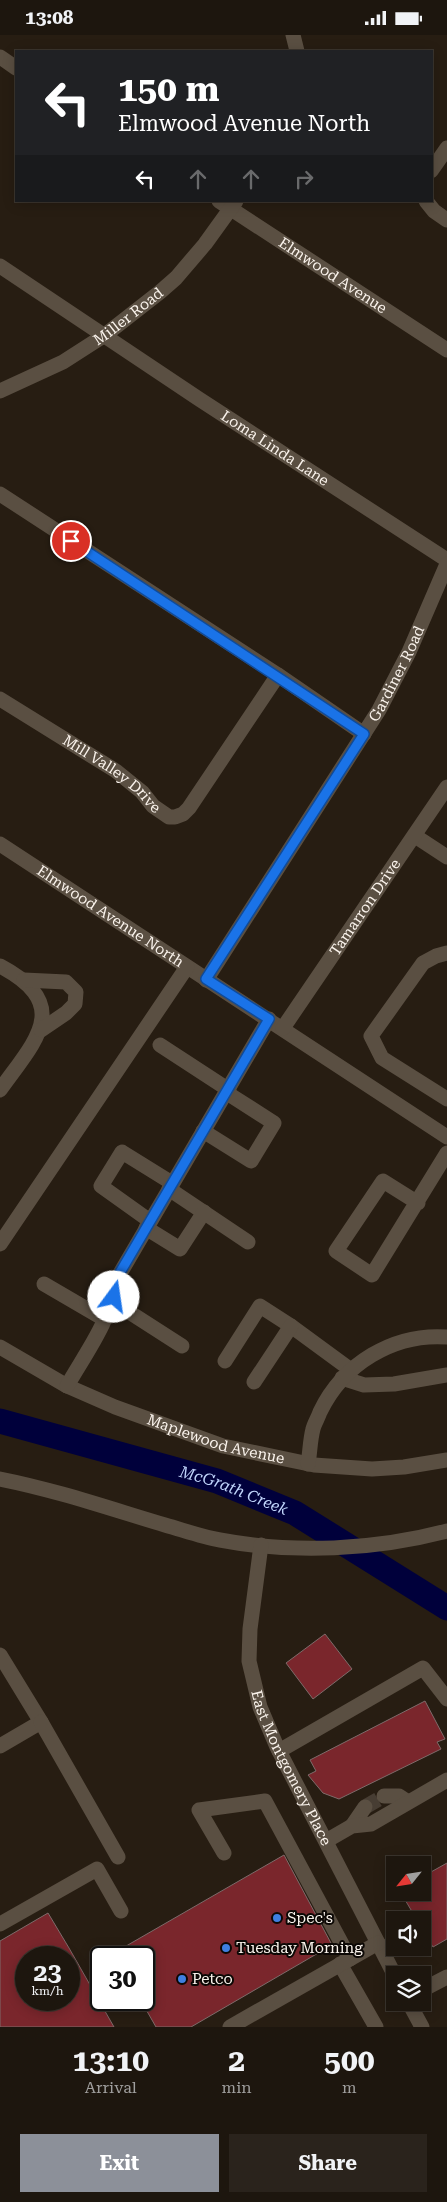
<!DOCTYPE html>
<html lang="en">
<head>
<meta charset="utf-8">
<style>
	body { margin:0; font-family:"Roboto Serif",serif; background:#2a231c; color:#f1f3f6; height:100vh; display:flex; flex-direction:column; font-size:19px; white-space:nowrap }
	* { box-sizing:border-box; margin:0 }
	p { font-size:16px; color:#a09f9e }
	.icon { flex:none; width:28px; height:28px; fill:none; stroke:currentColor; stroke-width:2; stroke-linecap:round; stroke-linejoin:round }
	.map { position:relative; height:1992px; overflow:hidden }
	.side { display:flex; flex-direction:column; background:#1d160e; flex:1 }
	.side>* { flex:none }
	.guide { position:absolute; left:15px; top:15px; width:418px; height:152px; border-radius:0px; box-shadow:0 2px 12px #0003,0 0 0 1px #3b352e; background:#202124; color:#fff; overflow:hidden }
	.needle { width:32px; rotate:240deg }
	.controls { position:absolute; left:386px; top:1821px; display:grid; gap:10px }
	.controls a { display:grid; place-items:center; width:45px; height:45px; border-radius:0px; background:#1d160e; box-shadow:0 2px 12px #0003,0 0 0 1px #3b352e; font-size:25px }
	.speed { position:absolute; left:15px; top:1911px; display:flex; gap:10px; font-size:25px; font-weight:700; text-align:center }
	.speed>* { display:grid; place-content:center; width:65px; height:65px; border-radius:50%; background:#1d160e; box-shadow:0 2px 12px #0003,0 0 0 1px #3b352e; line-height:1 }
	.speed small { font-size:12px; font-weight:400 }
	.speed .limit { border:2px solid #111; border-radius:8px; background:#fff; color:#111 }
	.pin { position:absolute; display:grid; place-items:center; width:42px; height:42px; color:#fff; margin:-21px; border:2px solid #fff; border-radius:50%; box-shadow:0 1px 5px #0007 }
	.me { position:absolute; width:55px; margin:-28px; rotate:14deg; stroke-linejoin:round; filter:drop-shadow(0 0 4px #0008) }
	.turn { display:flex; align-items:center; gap:18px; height:105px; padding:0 20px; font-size:22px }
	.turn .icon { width:65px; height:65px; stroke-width:2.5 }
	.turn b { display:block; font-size:35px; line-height:42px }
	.lanes { display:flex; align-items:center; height:48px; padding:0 20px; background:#0003; justify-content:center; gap:25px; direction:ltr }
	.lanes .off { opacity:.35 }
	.eta { display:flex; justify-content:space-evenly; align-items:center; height:85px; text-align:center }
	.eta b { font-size:30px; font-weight:700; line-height:35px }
	.primary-button { display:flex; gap:10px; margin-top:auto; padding:10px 20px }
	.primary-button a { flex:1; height:58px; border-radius:0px; background:#8c9099; color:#fff; font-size:20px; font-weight:700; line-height:58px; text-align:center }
	.primary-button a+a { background:#2a231c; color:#f1f3f6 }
	.status { display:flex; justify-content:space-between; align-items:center; height:35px; padding:0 25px; background:#1d160e; direction:ltr }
	.status svg { height:14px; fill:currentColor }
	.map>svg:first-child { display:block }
</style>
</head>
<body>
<div class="status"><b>13:08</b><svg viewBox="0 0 49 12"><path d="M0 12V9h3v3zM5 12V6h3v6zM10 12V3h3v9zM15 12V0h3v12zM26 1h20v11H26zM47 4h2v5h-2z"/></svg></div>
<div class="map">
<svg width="447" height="1992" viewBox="0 0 447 1992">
	<rect width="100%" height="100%" fill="#271d12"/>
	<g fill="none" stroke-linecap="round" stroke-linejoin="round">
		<path stroke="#00003b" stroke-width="25" id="s1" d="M 0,1386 L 217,1446 L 295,1478 L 447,1573"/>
	</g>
	<path fill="#7a262c" stroke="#7e6b6a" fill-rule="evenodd" d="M 325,1599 L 352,1634 L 313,1664 L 286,1628 Z
		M 425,1666 L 445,1704 L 437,1707 L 441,1714 L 339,1764 L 323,1758 L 308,1740 L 316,1736 L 310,1725 Z
		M 284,1820 L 332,1910 L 191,1992 L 156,1992 L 144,1971 L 144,1922 L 107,1922 Z
		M 447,1828 L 447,1904 L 433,1912 L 422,1894 L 422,1885 L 417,1885 L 401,1858 L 422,1858 L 422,1842 Z
		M 48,1878 L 69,1913 L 114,1992 L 0,1992 L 0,1906 ZM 26,1922 L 69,1922 L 69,1965 L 26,1965 Z"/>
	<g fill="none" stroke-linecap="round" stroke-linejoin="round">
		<path stroke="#473d33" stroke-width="15" stroke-dasharray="15 8" stroke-linecap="butt" d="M 365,1772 L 384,1761"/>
		<g stroke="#5a4f42" stroke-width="15">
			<path d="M 293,0 L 297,16"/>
			<path d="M 0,22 L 16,33"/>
			<path d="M 431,136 L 447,113"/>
			<path id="s2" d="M 219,166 L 447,315"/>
			<path d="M 426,166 L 434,176 L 447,185"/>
			<path id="s3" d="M 0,231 L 199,364 L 447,525"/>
			<path id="s4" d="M 0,356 L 63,327 L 105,300 L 160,257 L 176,243 L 205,209 L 236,166"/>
			<path d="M 0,459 L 278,640 L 364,699"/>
			<path id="s5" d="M 0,664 L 116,736 L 142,757 L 153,771 L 169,782 L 175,782 L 183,779 L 189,773 L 278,640"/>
			<path d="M 415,801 L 447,822"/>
			<path id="s6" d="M 0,809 L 447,1102"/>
			<path d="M 447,918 L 436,921 L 423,928 L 371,1001 L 382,1023 L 447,1064"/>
			<path d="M 0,931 C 74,970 35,1006 0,1055"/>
			<path d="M 24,945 L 66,947 L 76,957 L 75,969 L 66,978 L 41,995"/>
			<path id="s7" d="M 206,945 L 379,675 L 409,617 L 447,529"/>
			<path id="s8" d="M 283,993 L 447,752"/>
			<path d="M 160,1010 L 229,1055"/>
			<path d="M 203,1096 L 251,1126 L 274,1088 L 227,1058"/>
			<path d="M 169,1154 L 248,1207"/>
			<path d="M 418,1168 L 383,1146 L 336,1216 L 372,1240 L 447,1118"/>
			<path d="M 150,1186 L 101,1151 L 122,1117 L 172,1148"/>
			<path d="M 146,1193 L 180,1214 L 204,1177"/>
			<path d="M 0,1209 L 187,932"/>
			<path d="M 44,1249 L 104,1284"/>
			<path d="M 112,1266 L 182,1311"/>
			<path id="s9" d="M 0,1312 L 67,1351 L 115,1372 L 223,1411 L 314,1430 L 372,1434 L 404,1432 L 447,1425"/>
			<path d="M 225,1326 L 260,1271 L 291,1291 L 351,1335"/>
			<path d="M 342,1343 L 364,1350 L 394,1349 L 447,1340"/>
			<path d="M 254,1347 L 291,1291"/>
			<path d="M 67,1351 C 85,1319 112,1284 115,1247 L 269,984"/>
			<path d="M 308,1429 C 310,1418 310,1405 313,1394 C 314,1389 318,1383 320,1377 C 343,1329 393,1298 447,1302"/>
			<path d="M 0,1444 C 56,1455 111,1474 165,1490 C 183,1495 202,1502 220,1505 C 294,1519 375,1515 447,1496"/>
			<path id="s10" d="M 261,1510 L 250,1594 L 249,1626 L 260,1672 L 277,1712 L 395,1941"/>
			<path d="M 0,1620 L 41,1687 L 0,1711"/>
			<path d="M 41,1687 L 118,1822"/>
			<path d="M 279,1716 L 423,1633 L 447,1664"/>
			<path d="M 384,1761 L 399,1761 L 408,1767"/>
			<path d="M 352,1791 L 365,1772"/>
			<path d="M 326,1806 L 352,1791 L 371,1789 L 447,1745"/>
			<path d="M 224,1818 L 199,1775 L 265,1766 L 350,1924"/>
			<path d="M 0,1889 L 97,1834 L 121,1876"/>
			<path d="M 340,1929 L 376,1992"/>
			<path d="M 422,1955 L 447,1942"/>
			<path d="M 409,1968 L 422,1992"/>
			<path d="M 230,1992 L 378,1908"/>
		</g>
	</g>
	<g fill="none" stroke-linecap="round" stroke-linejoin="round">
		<defs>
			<path id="route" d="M 71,506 L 364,699 L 206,944 L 269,984 L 115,1246 L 114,1262"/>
		</defs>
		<use href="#route" stroke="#114b97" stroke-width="12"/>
		<use href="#route" stroke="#1a73e8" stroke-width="9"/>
	</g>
	<g fill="#3f7fe0" stroke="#0c0805" stroke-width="2">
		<circle cx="277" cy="1883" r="5"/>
		<circle cx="226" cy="1913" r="5"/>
		<circle cx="182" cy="1944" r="5"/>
	</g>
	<g text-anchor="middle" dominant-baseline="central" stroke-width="4" stroke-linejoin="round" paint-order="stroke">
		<g font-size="15" fill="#faf3ec" stroke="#0c0805">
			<text stroke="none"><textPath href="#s2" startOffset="136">Elmwood Avenue</textPath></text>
			<text stroke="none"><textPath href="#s4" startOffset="149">Miller Road</textPath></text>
			<text stroke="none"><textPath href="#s3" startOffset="330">Loma Linda Lane</textPath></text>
			<text stroke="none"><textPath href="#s7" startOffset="361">Gardiner Road</textPath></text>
			<text stroke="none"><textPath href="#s5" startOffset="135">Mill Valley Drive</textPath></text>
			<text stroke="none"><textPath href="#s8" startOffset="146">Tamarron Drive</textPath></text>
			<text stroke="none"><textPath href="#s6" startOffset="132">Elmwood Avenue North</textPath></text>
			<text stroke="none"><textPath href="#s9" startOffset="236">Maplewood Avenue</textPath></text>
			<text stroke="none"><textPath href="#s10" startOffset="232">East Montgomery Place</textPath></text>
		</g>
		<g font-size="15" fill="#faf3ec" stroke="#0c0805" text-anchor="start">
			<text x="287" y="1883">Spec's</text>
			<text x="236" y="1913">Tuesday Morning</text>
			<text x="192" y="1944">Petco</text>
		</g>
		<g font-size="16" font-style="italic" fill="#bfd3fa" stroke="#0c0805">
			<text stroke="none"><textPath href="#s1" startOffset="244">McGrath Creek</textPath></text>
		</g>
	</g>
</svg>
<div class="controls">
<a><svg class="needle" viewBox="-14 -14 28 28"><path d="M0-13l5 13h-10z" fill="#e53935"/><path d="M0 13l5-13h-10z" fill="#a09f9e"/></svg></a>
<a><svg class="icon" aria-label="sound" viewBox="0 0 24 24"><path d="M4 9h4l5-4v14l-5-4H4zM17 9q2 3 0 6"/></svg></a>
<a><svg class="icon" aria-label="layers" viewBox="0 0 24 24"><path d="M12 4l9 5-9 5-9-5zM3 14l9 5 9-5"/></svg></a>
</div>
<div class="speed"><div>23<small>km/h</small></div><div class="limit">30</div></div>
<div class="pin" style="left:71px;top:506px;background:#d93025"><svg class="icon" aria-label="arrive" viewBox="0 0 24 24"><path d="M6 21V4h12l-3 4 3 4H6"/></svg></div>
<svg class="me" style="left:114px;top:1262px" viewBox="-20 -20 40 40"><circle r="19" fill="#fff"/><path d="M0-13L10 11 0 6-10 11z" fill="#1a73e8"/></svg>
<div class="guide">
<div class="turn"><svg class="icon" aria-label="left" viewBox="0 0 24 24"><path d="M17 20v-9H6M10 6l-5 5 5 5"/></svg><div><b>150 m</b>Elmwood Avenue North</div></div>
<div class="lanes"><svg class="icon" aria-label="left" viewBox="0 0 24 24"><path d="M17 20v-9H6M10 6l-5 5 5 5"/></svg><svg class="icon off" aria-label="ahead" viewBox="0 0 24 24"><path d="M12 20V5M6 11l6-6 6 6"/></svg><svg class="icon off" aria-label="ahead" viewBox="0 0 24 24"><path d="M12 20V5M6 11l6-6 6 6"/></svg><svg class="icon off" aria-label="right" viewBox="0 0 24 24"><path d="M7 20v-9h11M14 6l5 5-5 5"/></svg></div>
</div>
</div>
<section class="side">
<div class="eta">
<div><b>13:10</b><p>Arrival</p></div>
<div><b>2</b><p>min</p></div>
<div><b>500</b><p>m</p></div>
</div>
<div class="primary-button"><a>Exit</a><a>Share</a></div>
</section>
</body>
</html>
